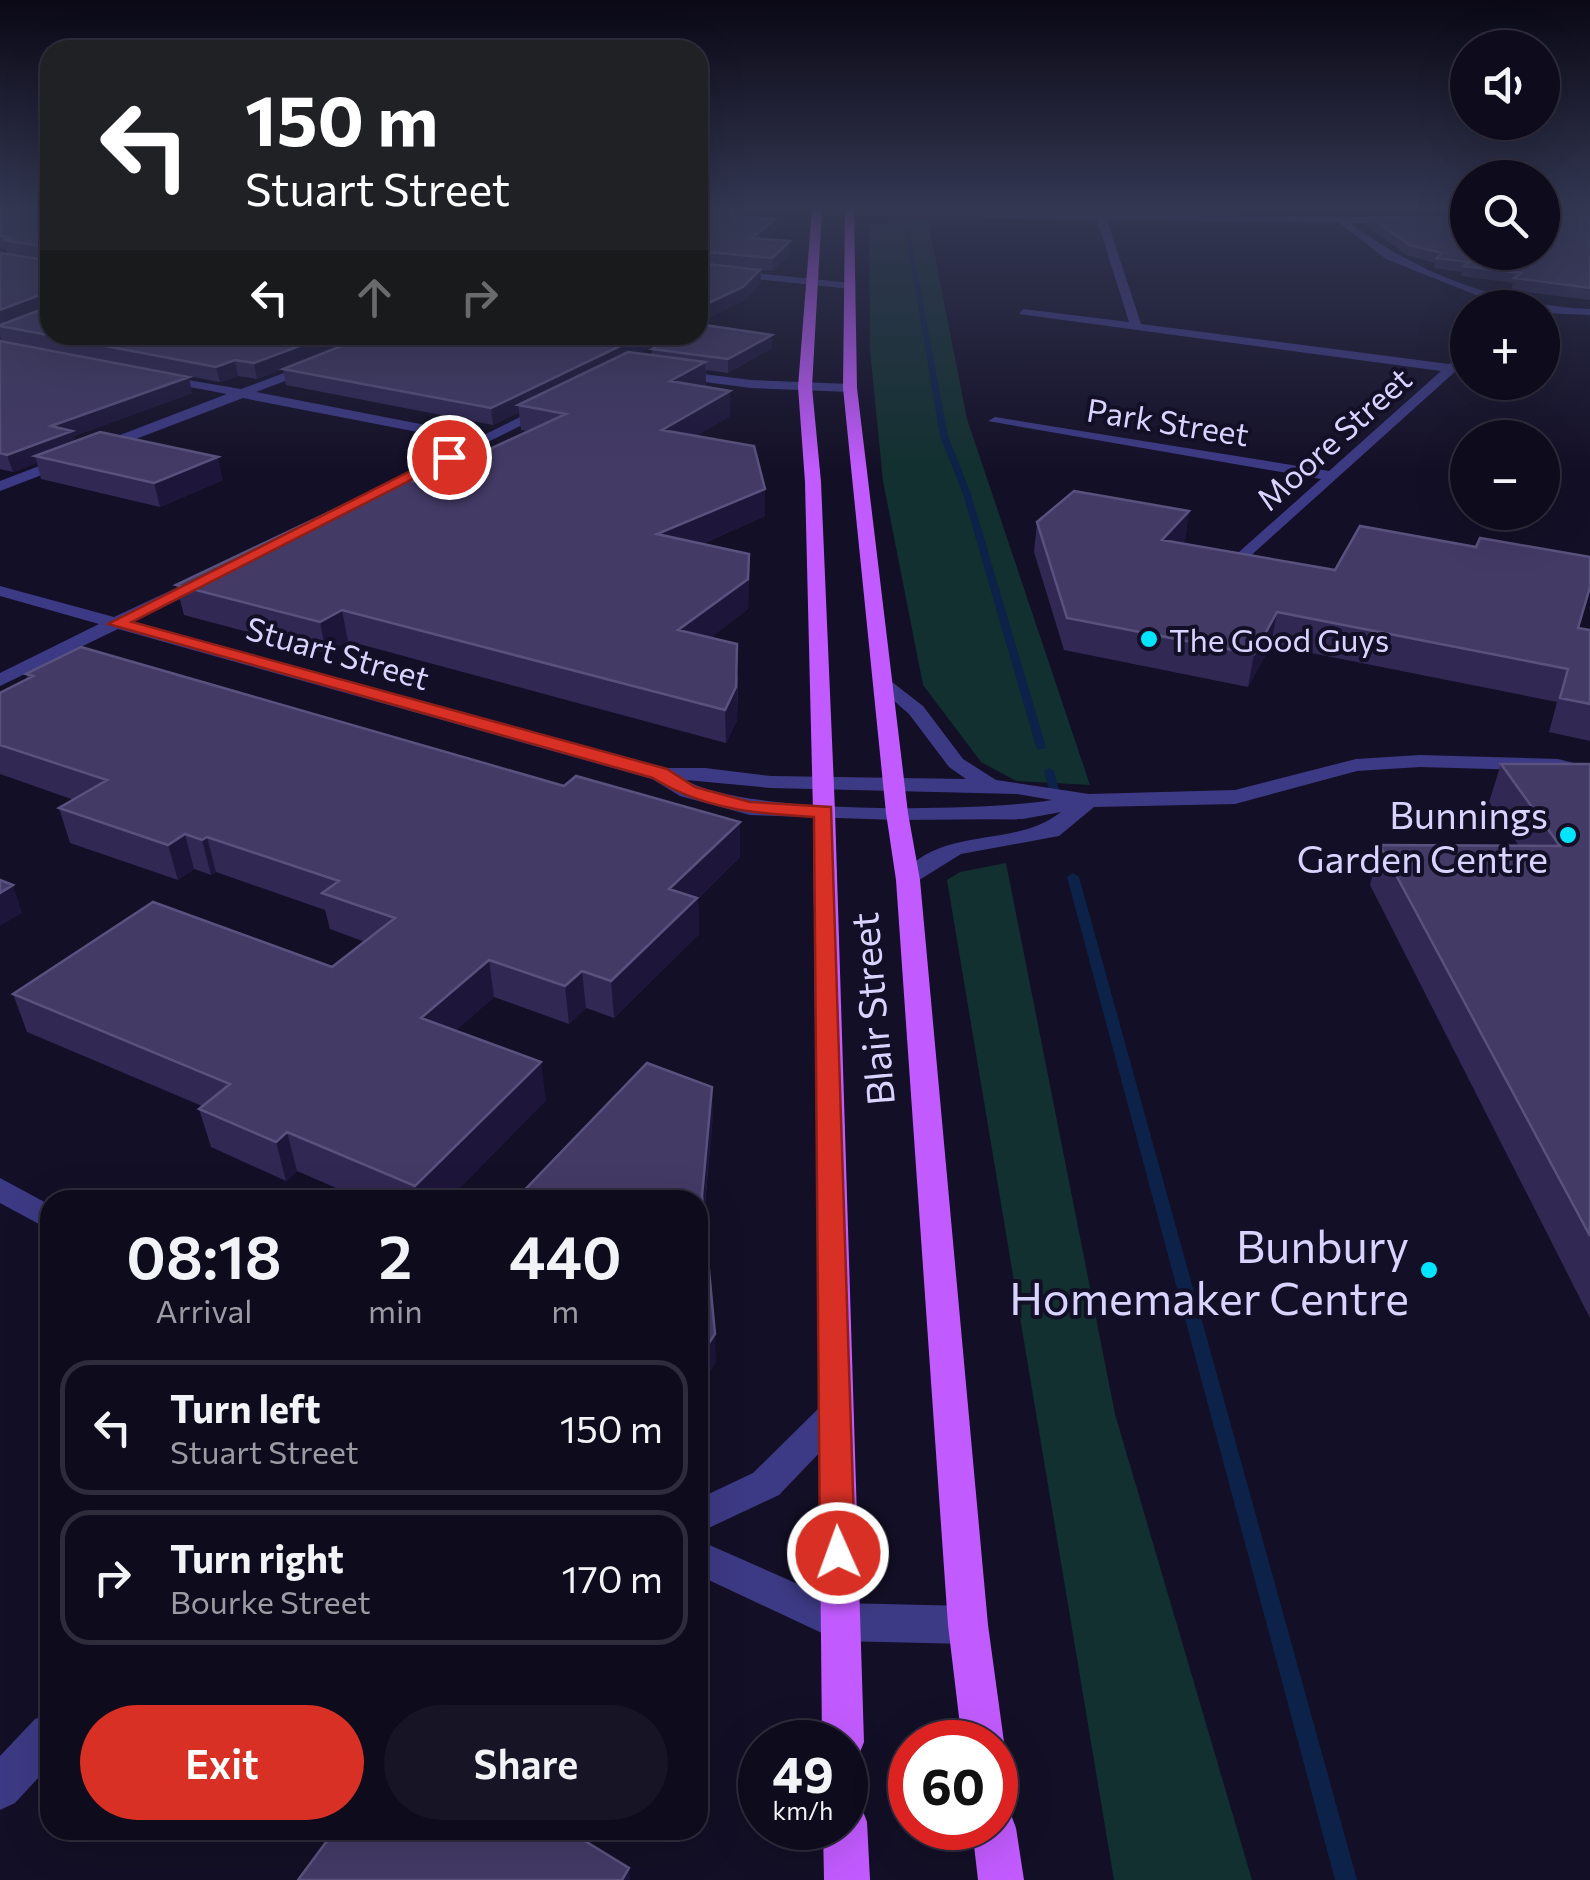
<!DOCTYPE html>
<html lang="en">
<head>
<meta charset="utf-8">
<style>
	body { margin:0; font-family:Commissioner,sans-serif; background:#171425; color:#f1f3f6; height:100vh; display:flex; flex-direction:column; font-size:38px; white-space:nowrap }
	* { box-sizing:border-box; margin:0 }
	p { font-size:32px; color:#9b9ba3 }
	.icon { flex:none; width:55px; height:55px; fill:none; stroke:currentColor; stroke-width:2; stroke-linecap:round; stroke-linejoin:round }
	.map { position:relative; flex:1; overflow:hidden }
	.sheet { position:absolute; left:40px; top:1190px; width:668px; height:650px; display:flex; flex-direction:column; background:#0e0b1c; border-radius:30px; box-shadow:0 10px 40px #0002,0 0 0 2px #2e2b3b }
	.sheet>* { flex:none }
	.banner { position:absolute; left:40px; top:40px; width:668px; height:305px; border-radius:30px; box-shadow:0 10px 40px #0002,0 0 0 2px #2e2b3b; background:#202124; color:#fff; overflow:hidden }
	.fabs { position:absolute; left:1450px; top:30px; display:grid; gap:20px }
	.fabs a { display:grid; place-items:center; width:110px; height:110px; border-radius:50%; background:#0e0b1c; box-shadow:0 10px 40px #0002,0 0 0 2px #2e2b3b; font-size:50px }
	.speed { position:absolute; left:738px; top:1720px; display:flex; gap:20px; font-size:50px; font-weight:700; text-align:center }
	.speed>* { display:grid; place-content:center; width:130px; height:130px; border-radius:50%; background:#0e0b1c; box-shadow:0 10px 40px #0002,0 0 0 2px #2e2b3b; line-height:1 }
	.speed small { font-size:25px; font-weight:400 }
	.speed .limit { border:15px solid #d22; background:#fff; color:#111 }
	.pin { position:absolute; display:grid; place-items:center; width:85px; height:85px; color:#fff; margin:-42px; border:5px solid #fff; border-radius:50%; box-shadow:0 2px 10px #0007 }
	.me { position:absolute; width:110px; margin:-55px; rotate:358deg; stroke-linejoin:round; filter:drop-shadow(0 0 8px #0008) }
	.turn { display:flex; align-items:center; gap:35px; height:210px; padding:0 40px; font-size:45px }
	.turn .icon { width:130px; height:130px; stroke-width:2.5 }
	.turn b { display:block; font-size:70px; line-height:85px }
	.lanes { display:flex; align-items:center; height:95px; padding:0 40px; background:#0003; justify-content:center; gap:50px; direction:ltr }
	.lanes .off { opacity:.35 }
	.eta { display:flex; justify-content:space-evenly; align-items:center; height:170px; text-align:center }
	.eta b { font-size:60px; font-weight:600; line-height:70px }
	.primary-button { display:flex; gap:20px; margin-top:auto; padding:20px 40px }
	.primary-button a { flex:1; height:115px; border-radius:60px; background:#d93025; color:#fff; font-size:40px; font-weight:600; line-height:115px; text-align:center }
	.primary-button a+a { background:#171425; color:#f1f3f6 }
	ul { padding:0; list-style:none }
	li { display:flex; align-items:center; gap:30px; height:135px; margin:0 20px 15px; padding:0 20px; border:5px solid #2e2b3b; border-radius:30px }
	li div { flex:1 }
	li b { display:block; font-size:38px }
	li em { font-style:normal }
	.map>svg:first-child { display:block }
</style>
</head>
<body>
<div class="map">
<svg width="1590" height="1880" viewBox="0 0 1590 1880">
	<rect width="100%" height="100%" fill="#130f26"/>
	<path fill="#12302f" d="M 928,221 L 967,419 L 1090,785 L 1016,781 L 981,762 L 923,685 L 883,481 L 870,350 L 869,224 Z
		M 1006,863 L 1115,1414 L 1252,1880 L 1114,1880 L 947,880 L 960,872 Z"/>
	<g fill="none" stroke-linecap="round" stroke-linejoin="round">
		<path fill="#0c2248" fill-rule="evenodd" d="M 907,228 L 909,229 L 948,436 L 971,494 L 1046,747 L 1045,749 L 1037,749 L 1036,747 L 963,494 L 940,436 L 905,229 Z
			M 1049,768 L 1054,771 L 1059,790 L 1058,792 L 1054,793 L 1049,790 L 1044,771 Z
			M 1073,873 L 1079,877 L 1357,1880 L 1335,1880 L 1067,877 Z"/>
		<path fill="#3d3a85" fill-rule="evenodd" d="M 1087,209 L 1096,209 L 1102,214 L 1468,218 L 1468,224 L 1350,223 C 1423,277 1500,304 1590,309 L 1590,315 L 1542,313 L 1542,308 L 1496,303 L 1386,259 L 1338,222 L 1107,220 L 1141,324 L 1449,364 L 1468,349 L 1468,360 L 1236,569 L 1228,564 L 1230,560 L 1321,479 L 988,421 L 995,417 L 1329,471 L 1441,371 L 1019,314 L 1023,309 L 1129,322 L 1097,220 L 811,214 L 1091,214 Z
			M 1542,215 L 1590,216 L 1590,222 L 1542,221 Z
			M 698,267 L 851,283 L 856,286 L 851,289 L 698,273 Z
			M 656,335 L 671,335 L 682,343 L 658,360 L 650,360 L 650,354 L 668,343 Z
			M 313,362 L 319,366 L 317,369 L 256,392 L 482,436 L 546,404 L 558,407 L 376,498 L 371,496 L 371,490 L 469,442 L 243,398 L 0,491 L 0,481 L 227,394 L 152,380 L 152,374 L 241,389 Z
			M 671,370 L 751,380 L 850,384 L 857,388 L 850,392 L 751,388 L 667,377 L 665,374 Z
			M 206,574 L 212,575 L 212,583 L 132,622 L 661,768 L 705,768 L 771,776 L 966,779 L 949,767 L 909,714 L 876,685 L 876,677 L 883,675 L 923,706 L 963,759 L 996,780 L 1089,794 L 1235,790 L 1356,759 L 1420,755 L 1558,759 L 1590,767 L 1590,779 L 1558,771 L 1420,767 L 1357,771 L 1235,804 L 1094,807 L 1059,836 L 961,854 L 908,887 L 896,880 C 943,822 1011,851 1061,812 L 1023,819 L 897,820 L 750,815 L 680,796 L 652,779 L 118,629 L 0,686 L 0,673 L 99,624 L 0,596 L 0,586 L 114,617 ZM 686,780 L 771,788 L 1017,794 L 1052,800 C 983,812 743,815 686,780 Z
			M 0,1178 L 50,1205 L 50,1230 L 0,1203 Z
			M 834,1400 L 846,1405 L 852,1415 L 846,1425 L 779,1495 L 698,1533 L 698,1499 L 753,1473 L 822,1405 Z
			M 698,1540 L 841,1603 L 968,1606 L 982,1612 L 988,1625 L 982,1638 L 968,1644 L 839,1641 L 698,1575 Z
			M 50,1713 L 50,1765 L 15,1803 L 0,1810 L 0,1756 L 35,1719 Z"/>
		<path fill="#c25bff" fill-rule="evenodd" d="M 812,209 L 822,209 L 812,387 L 821,482 L 835,811 L 864,1742 L 858,1757 L 845,1762 L 845,1742 L 822,1742 L 813,811 L 805,482 L 798,387 Z
			M 845,209 L 854,209 L 857,388 L 908,813 L 920,880 L 988,1625 L 1004,1742 L 995,1758 L 995,1742 L 962,1742 L 948,1625 L 896,880 L 886,813 L 843,388 Z
			M 845,1800 L 861,1806 L 867,1822 L 870,1880 L 824,1880 L 823,1828 L 845,1828 Z
			M 995,1806 L 1010,1812 L 1016,1828 L 1024,1880 L 978,1880 L 972,1828 L 995,1828 Z"/>
	</g>
	<path fill="#312854" d="M 0,209 L 50,209 L 50,335 L 660,342 L 638,353 L 653,355 L 652,349 L 772,335 L 772,348 L 728,373 L 706,370 L 706,386 L 704,387 L 730,416 L 696,436 L 765,516 L 702,544 L 749,554 L 748,609 L 710,638 L 738,676 L 737,720 L 726,743 L 348,641 L 326,653 L 184,615 L 176,585 L 418,482 L 528,431 L 521,430 L 519,412 L 493,425 L 286,385 L 283,369 L 257,379 L 238,376 L 220,382 L 1,340 L 0,335 L 0,253 L 47,260 L 7,253 L 6,249 L 0,248 Z
		M 698,209 L 755,209 L 744,217 L 775,219 L 776,231 L 766,239 L 790,254 L 773,271 L 761,270 L 761,283 L 743,301 L 698,323 Z
		M 1191,209 L 1468,209 L 1468,214 L 1193,211 Z
		M 1542,209 L 1590,209 L 1590,216 L 1543,214 L 1544,218 L 1590,219 L 1590,300 L 1511,290 L 1513,283 L 1461,276 L 1462,272 L 1434,268 L 1435,263 L 1407,255 L 1368,227 L 1370,217 L 1468,218 Z
		M 0,339 L 0,341 L 192,393 L 74,436 L 75,441 L 223,480 L 160,507 L 41,479 L 37,463 L 13,472 L 0,469 Z
		M 1189,511 L 1185,540 L 1182,544 L 1590,630 L 1590,741 L 1549,732 L 1557,702 L 1271,645 L 1248,687 L 1064,650 L 1034,552 L 1037,522 Z
		M 26,674 L 740,857 L 698,899 L 699,934 L 614,1018 L 586,1008 L 569,1024 L 494,997 L 456,1030 L 546,1100 L 448,1200 L 364,1200 L 297,1171 L 286,1181 L 211,1147 L 199,1109 L 202,1106 L 27,1032 L 13,994 L 332,967 L 365,942 L 330,929 L 325,910 L 216,872 L 211,875 L 194,869 L 178,880 L 70,843 L 59,808 L 74,800 L 0,774 L 0,693 L 28,679 Z
		M 1501,764 L 1590,764 L 1590,1318 L 1370,885 L 1380,845 L 1519,846 L 1489,802 Z
		M 713,1114 L 704,1217 L 716,1362 L 700,1386 L 698,1385 L 698,1200 Z"/>
	<path fill="#1d163a" d="M 740,209 L 755,209 L 730,229 L 730,216 Z
		M 1140,209 L 1178,209 L 1140,211 Z
		M 775,219 L 776,231 L 752,251 L 752,238 Z
		M 790,241 L 790,254 L 773,271 L 772,258 Z
		M 760,270 L 761,283 L 743,301 L 698,323 L 698,308 Z
		M 45,293 L 49,307 L 0,326 L 0,310 Z
		M 329,335 L 371,335 L 257,379 L 254,363 Z
		M 643,335 L 659,335 L 660,342 L 529,407 L 518,405 L 519,412 L 493,425 L 491,408 Z
		M 772,335 L 772,348 L 728,373 L 728,359 Z
		M 235,360 L 238,376 L 220,382 L 216,367 Z
		M 705,362 L 706,386 L 672,405 L 670,381 Z
		M 189,377 L 192,393 L 74,436 L 77,448 L 35,456 L 37,463 L 13,472 L 7,455 L 51,426 Z
		M 730,391 L 730,416 L 663,456 L 662,430 Z
		M 218,457 L 223,480 L 160,507 L 154,483 Z
		M 765,489 L 765,516 L 658,563 L 657,534 Z
		M 1189,511 L 1185,540 L 1158,570 L 1162,540 Z
		M 749,554 L 748,609 L 680,661 L 678,630 Z
		M 342,610 L 348,641 L 326,653 L 320,622 Z
		M 1277,612 L 1271,645 L 1248,687 L 1254,654 Z
		M 737,644 L 737,720 L 726,743 L 725,710 Z
		M 740,822 L 740,857 L 698,899 L 699,934 L 614,1018 L 611,981 L 669,889 Z
		M 185,834 L 194,869 L 178,880 L 168,845 Z
		M 207,837 L 216,872 L 211,875 L 202,840 Z
		M 13,885 L 22,913 L 0,926 L 0,893 Z
		M 489,960 L 494,997 L 428,1055 L 421,1018 Z
		M 582,971 L 586,1008 L 569,1024 L 565,986 Z
		M 541,1062 L 546,1100 L 448,1200 L 418,1200 L 415,1186 Z
		M 712,1087 L 713,1114 L 703,1224 L 702,1196 Z
		M 287,1132 L 297,1171 L 286,1181 L 276,1142 Z
		M 715,1334 L 716,1362 L 700,1386 L 699,1358 Z
		M 629,1868 L 630,1880 L 622,1880 Z"/>
	<path fill="#433a66" stroke="#5a527e" stroke-width="2.5" d="M 0,209 L 50,209 L 50,256 L 47,247 L 3,240 L 13,238 L 0,236 Z
		M 698,209 L 740,209 L 730,216 L 775,219 L 752,238 L 790,241 L 772,258 L 698,251 Z
		M 1542,213 L 1544,218 L 1590,219 L 1590,288 L 1514,278 L 1521,273 L 1464,266 L 1469,262 L 1437,258 L 1442,253 L 1410,245 L 1370,217 L 1468,218 L 1468,252 L 1542,252 Z
		M 0,253 L 46,260 L 50,257 L 50,297 L 45,293 L 0,310 Z
		M 698,263 L 760,270 L 743,287 L 698,308 Z
		M 50,297 L 50,335 L 329,335 L 254,363 L 235,360 L 216,367 L 0,326 L 0,325 L 48,307 Z
		M 698,324 L 772,335 L 728,359 L 652,349 L 678,335 L 698,335 Z
		M 369,335 L 643,335 L 491,408 L 283,369 Z
		M 0,341 L 189,377 L 51,426 L 72,431 L 7,455 L 0,453 Z
		M 628,352 L 705,362 L 670,381 L 730,391 L 662,430 L 754,446 L 765,489 L 657,534 L 749,554 L 748,579 L 678,630 L 737,644 L 736,687 L 725,710 L 342,610 L 320,622 L 176,585 L 399,479 L 418,482 L 566,414 L 518,405 Z
		M 100,432 L 218,457 L 154,483 L 35,456 Z
		M 1074,491 L 1189,511 L 1162,540 L 1335,570 L 1360,526 L 1476,547 L 1480,538 L 1590,557 L 1590,587 L 1578,628 L 1590,630 L 1590,704 L 1560,698 L 1568,669 L 1277,612 L 1254,654 L 1067,618 L 1037,522 Z
		M 81,647 L 564,786 L 576,776 L 740,822 L 669,889 L 697,898 L 611,981 L 582,971 L 565,986 L 489,960 L 421,1018 L 541,1062 L 415,1186 L 287,1132 L 276,1142 L 199,1109 L 230,1084 L 13,994 L 153,902 L 332,967 L 395,918 L 322,893 L 339,881 L 207,837 L 202,840 L 185,834 L 168,845 L 59,808 L 107,780 L 0,745 L 0,693 L 33,676 L 26,674 Z
		M 1501,764 L 1590,764 L 1590,1236 L 1380,845 L 1560,846 Z
		M 0,880 L 13,885 L 0,893 Z
		M 647,1063 L 712,1087 L 702,1196 L 715,1334 L 699,1358 L 698,1200 L 515,1200 Z
		M 335,1830 L 567,1830 L 629,1868 L 622,1880 L 298,1880 Z"/>
	<linearGradient id="sky" x2="0" y2="1"><stop stop-color="#0a0815"/><stop offset="0.44" stop-color="#333752"/><stop offset="1" stop-color="#333752" stop-opacity="0"/></linearGradient>
	<rect width="1590" height="472" fill="url(#sky)"/>
	<path fill="#d93025" stroke="#8d1f18" stroke-width="2.5" d="M 444,454 L 456,457 L 132,622 L 667,769 L 695,787 L 750,802 L 831,807 L 855,1553 L 850,1564 L 838,1568 L 825,1564 L 820,1553 L 814,817 C 756,814 703,809 653,778 L 108,624 Z"/>
	<g fill="#00e5ff" stroke="#130f26" stroke-width="4">
		<circle cx="1149" cy="639" r="10"/>
		<circle cx="1568" cy="835" r="10"/>
		<circle cx="1429" cy="1270" r="10"/>
	</g>
	<g text-anchor="middle" dominant-baseline="central" stroke-width="8" stroke-linejoin="round" paint-order="stroke">
		<g font-size="32" fill="#d9d4ff" stroke="#130f26">
			<text transform="translate(1168 421) rotate(9)">Park Street</text>
			<text transform="translate(1333 438) rotate(-42)">Moore Street</text>
			<text transform="translate(338 652) rotate(16)">Stuart Street</text>
		</g>
		<g font-size="32" fill="#d9d4ff" stroke="#130f26" text-anchor="start">
			<text x="1169" y="639">The Good Guys</text>
		</g>
		<g font-size="38" fill="#d9d4ff" stroke="#130f26" text-anchor="end">
			<text x="1548" y="813">Bunnings<tspan x="1548" dy="44">Garden Centre</tspan></text>
		</g>
		<g font-size="38" fill="#d9d4ff" stroke="#130f26">
			<text transform="translate(871 1009) rotate(-95)">Blair Street</text>
		</g>
		<g font-size="45" fill="#d9d4ff" stroke="#130f26" text-anchor="end">
			<text x="1409" y="1244">Bunbury<tspan x="1409" dy="52">Homemaker Centre</tspan></text>
		</g>
	</g>
</svg>
<div class="fabs">
<a><svg class="icon" aria-label="sound" viewBox="0 0 24 24"><path d="M4 9h4l5-4v14l-5-4H4zM17 9q2 3 0 6"/></svg></a>
<a><svg class="icon" aria-label="search" viewBox="0 0 24 24"><circle cx="10" cy="10" r="6"/><path d="M15 15l6 6"/></svg></a>
<a>+</a>
<a>−</a>
</div>
<div class="speed"><div>49<small>km/h</small></div><div class="limit">60</div></div>
<div class="pin" style="left:449px;top:457px;background:#d93025"><svg class="icon" aria-label="arrive" viewBox="0 0 24 24"><path d="M6 21V4h12l-3 4 3 4H6"/></svg></div>
<svg class="me" style="left:838px;top:1553px" viewBox="-20 -20 40 40"><circle r="17" fill="#d93025" stroke="#fff" stroke-width="3"/><path d="M0-11L8 9 0 5-8 9z" fill="#fff"/></svg>
<div class="banner">
<div class="turn"><svg class="icon" aria-label="left" viewBox="0 0 24 24"><path d="M17 20v-9H6M10 6l-5 5 5 5"/></svg><div><b>150 m</b>Stuart Street</div></div>
<div class="lanes"><svg class="icon" aria-label="left" viewBox="0 0 24 24"><path d="M17 20v-9H6M10 6l-5 5 5 5"/></svg><svg class="icon off" aria-label="ahead" viewBox="0 0 24 24"><path d="M12 20V5M6 11l6-6 6 6"/></svg><svg class="icon off" aria-label="right" viewBox="0 0 24 24"><path d="M7 20v-9h11M14 6l5 5-5 5"/></svg></div>
</div>
<section class="sheet">
<div class="eta">
<div><b>08:18</b><p>Arrival</p></div>
<div><b>2</b><p>min</p></div>
<div><b>440</b><p>m</p></div>
</div>
<ul>
<li><svg class="icon" aria-label="left" viewBox="0 0 24 24"><path d="M17 20v-9H6M10 6l-5 5 5 5"/></svg><div><b>Turn left</b><p>Stuart Street</p></div><em>150 m</em></li>
<li><svg class="icon" aria-label="right" viewBox="0 0 24 24"><path d="M7 20v-9h11M14 6l5 5-5 5"/></svg><div><b>Turn right</b><p>Bourke Street</p></div><em>170 m</em></li>
</ul>
<div class="primary-button"><a>Exit</a><a>Share</a></div>
</section>
</div>
</body>
</html>
